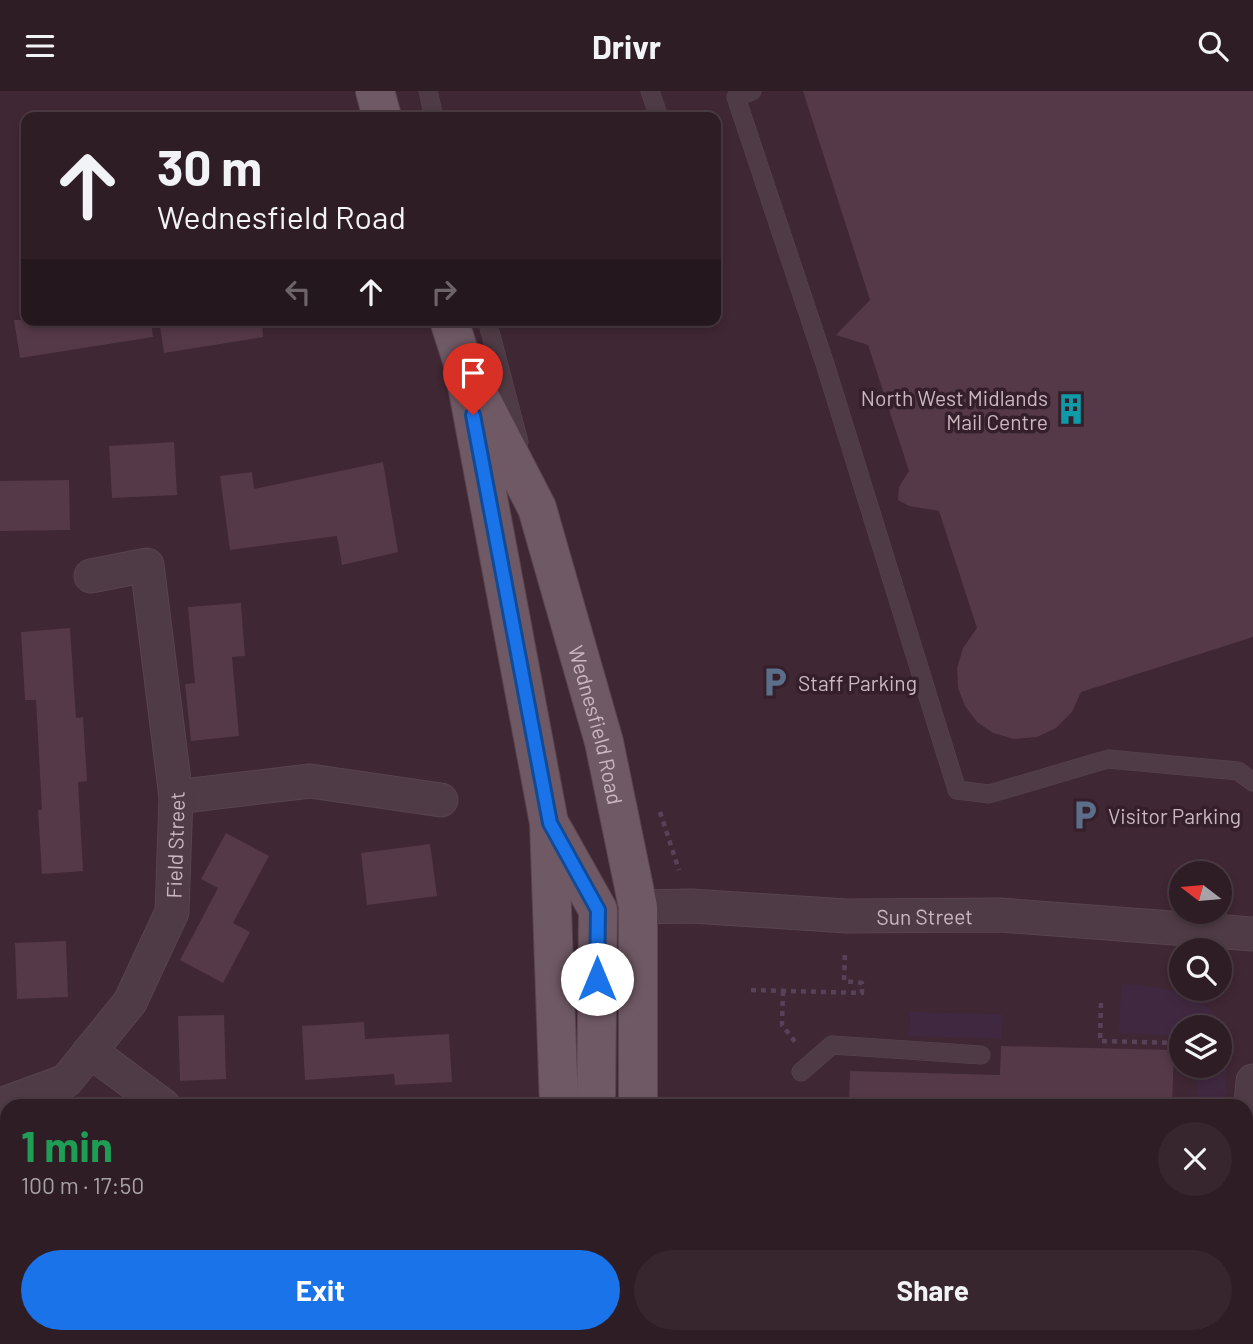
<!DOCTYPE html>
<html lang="en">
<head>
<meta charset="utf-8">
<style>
	body { margin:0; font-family:Barlow,sans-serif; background:#37262e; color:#f1f3f6; height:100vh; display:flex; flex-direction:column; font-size:26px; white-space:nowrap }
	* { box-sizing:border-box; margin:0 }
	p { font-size:23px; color:#a7a2a7 }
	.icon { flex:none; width:38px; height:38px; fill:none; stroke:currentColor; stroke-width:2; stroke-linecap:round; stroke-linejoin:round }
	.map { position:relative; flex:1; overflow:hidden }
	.side { position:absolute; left:0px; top:1008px; width:1253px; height:245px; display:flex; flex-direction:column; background:#2f1d26; border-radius:21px 21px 0 0; box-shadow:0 4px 10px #0003,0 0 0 2px #4a3b43 }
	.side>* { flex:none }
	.guide { position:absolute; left:21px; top:21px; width:700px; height:214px; border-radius:14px; box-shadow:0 4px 10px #0003,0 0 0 2px #4a3b43; background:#2f1d26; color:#f1f3f6; overflow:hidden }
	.needle { width:46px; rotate:286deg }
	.buttons { position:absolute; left:1169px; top:770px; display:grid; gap:14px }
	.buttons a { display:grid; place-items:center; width:63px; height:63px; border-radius:50%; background:#2f1d26; box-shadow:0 4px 10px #0003,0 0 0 2px #4a3b43; font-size:35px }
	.pin { position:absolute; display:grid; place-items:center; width:60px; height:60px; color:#fff; margin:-72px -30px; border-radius:50% 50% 50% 0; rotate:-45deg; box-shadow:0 0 7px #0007 }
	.pin .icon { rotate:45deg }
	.me { position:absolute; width:77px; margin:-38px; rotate:0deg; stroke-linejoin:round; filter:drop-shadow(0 0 5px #0008) }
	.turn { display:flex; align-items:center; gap:24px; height:147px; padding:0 21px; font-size:32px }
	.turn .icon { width:91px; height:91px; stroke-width:2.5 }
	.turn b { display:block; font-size:49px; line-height:60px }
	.lanes { display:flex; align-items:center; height:66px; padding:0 21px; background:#0003; justify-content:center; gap:35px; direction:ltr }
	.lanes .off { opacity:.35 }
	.round { display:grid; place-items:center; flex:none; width:74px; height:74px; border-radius:37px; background:#37262e }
	.overview { display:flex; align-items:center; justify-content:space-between; height:119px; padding:0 21px }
	h1 { font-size:42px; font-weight:700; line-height:52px; color:#1e9e55 }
	.action { display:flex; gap:14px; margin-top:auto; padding:14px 21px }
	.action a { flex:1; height:80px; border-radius:42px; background:#1a73e8; color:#fff; font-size:28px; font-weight:700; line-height:80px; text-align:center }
	.action a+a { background:#37262e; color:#f1f3f6 }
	header { display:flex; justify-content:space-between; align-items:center; height:91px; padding:0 21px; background:#2f1d26; font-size:32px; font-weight:700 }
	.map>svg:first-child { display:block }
</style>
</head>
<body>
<header><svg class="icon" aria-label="menu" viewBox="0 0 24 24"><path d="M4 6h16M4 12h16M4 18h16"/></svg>Drivr<svg class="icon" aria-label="search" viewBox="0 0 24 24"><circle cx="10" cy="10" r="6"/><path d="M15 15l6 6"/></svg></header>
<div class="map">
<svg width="1253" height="1253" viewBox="0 0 1253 1253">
	<rect width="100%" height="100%" fill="#3f2733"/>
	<path fill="#402940" d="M 1121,893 C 1160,895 1219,900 1226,950 C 1229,970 1225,994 1224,1015 L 1196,1015 L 1198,975 L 1220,975 L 1220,936 L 1181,936 L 1181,945 L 1119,942 Z
		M 910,921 L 1003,923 L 1001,948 L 909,945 Z"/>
	<path fill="#553948" d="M 803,0 L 1253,0 L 1253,546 L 1081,601 L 1072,621 L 1056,637 L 1037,646 L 1014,648 L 993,642 L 977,631 L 965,615 L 958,597 L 957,577 L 963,557 L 977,537 L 939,420 L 909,415 L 898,409 L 899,396 L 909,380 L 868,254 L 836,244 L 870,209 Z
		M 14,229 L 151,229 L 153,246 L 20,267 Z
		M 159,229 L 262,229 L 263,246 L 164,262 Z
		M 174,351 L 177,404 L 112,407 L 109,355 Z
		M 383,371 L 398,461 L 342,474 L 337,445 L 230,459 L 220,385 L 252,381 L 254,398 Z
		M 69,389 L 70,439 L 0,440 L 0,390 Z
		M 241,512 L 245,565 L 232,566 L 239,645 L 191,650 L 185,593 L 195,592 L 188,516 Z
		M 70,537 L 76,627 L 83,626 L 87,690 L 78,691 L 83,780 L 42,783 L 38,719 L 42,719 L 36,609 L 25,609 L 21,541 Z
		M 226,742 L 269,765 L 233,832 L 250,841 L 223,892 L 180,869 L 218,797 L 201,788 Z
		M 430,753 L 437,805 L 367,814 L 361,762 Z
		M 66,850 L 68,906 L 17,908 L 15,852 Z
		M 224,924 L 226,988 L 180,990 L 178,925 Z
		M 364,931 L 365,948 L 449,943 L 452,991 L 395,994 L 394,983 L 305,989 L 302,935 Z
		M 1001,955 L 1174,959 L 1172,1015 L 849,1015 L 850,980 L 1000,984 Z"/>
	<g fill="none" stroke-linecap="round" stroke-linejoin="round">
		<defs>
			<path id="lane" d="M 428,0 L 434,26
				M 650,0 L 659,26
				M 752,0 L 736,6 L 825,273 L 957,699 L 989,703 L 1108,668 L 1238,680 L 1253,691
				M 487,229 L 519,351
				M 801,981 L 832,954 L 981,964
				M 1246,1177 L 1253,1183"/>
			<g id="street">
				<path d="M 176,706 L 310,690 L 441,709"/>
				<path id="s1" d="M 638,816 L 691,815 L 847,825 L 1000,824 L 1253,843"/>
				<path d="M 90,960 L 164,1015"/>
				<path id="s2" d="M 0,1014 L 66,990 L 130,911 L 172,821 L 176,706 L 147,474 L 91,485"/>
				<path d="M 1246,1067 L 1253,990"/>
				<path d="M 1097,1253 L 1110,1246"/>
			</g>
			<g id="primary">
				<path d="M 375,0 L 382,26"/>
				<path d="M 449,229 L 463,273 L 549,732 L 559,1015"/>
				<path id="s3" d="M 483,312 L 537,417 L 604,651 L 638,816 L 638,1015"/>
				<path d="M 552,737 L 598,819 L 596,1015"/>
				<path d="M 575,1253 L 575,1246"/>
				<path d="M 620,1253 L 621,1246"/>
			</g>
		</defs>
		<use href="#lane" stroke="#58444e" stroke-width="19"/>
		<use href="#street" stroke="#58444e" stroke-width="35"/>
		<use href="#primary" stroke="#58444e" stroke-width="40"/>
		<path stroke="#584258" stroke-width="4.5" stroke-dasharray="5 5" stroke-linecap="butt" d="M 660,721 L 679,779
			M 751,899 L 862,902 L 862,892 L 844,890 L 845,861
			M 783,900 L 782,934 L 796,952
			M 1101,912 L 1100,950 L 1181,952
			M 516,1253 L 516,1246"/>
		<use href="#lane" stroke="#4f3b45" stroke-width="18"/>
		<use href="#street" stroke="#4f3b45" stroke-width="33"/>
		<use href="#primary" stroke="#6f5964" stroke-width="38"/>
	</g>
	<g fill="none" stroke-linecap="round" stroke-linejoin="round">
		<defs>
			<path id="route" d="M 473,324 L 550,732 L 598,819 L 597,888"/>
		</defs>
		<use href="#route" stroke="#114b97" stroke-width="18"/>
		<use href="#route" stroke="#1a73e8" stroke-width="12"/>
	</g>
	<defs>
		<symbol id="building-bare" viewBox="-9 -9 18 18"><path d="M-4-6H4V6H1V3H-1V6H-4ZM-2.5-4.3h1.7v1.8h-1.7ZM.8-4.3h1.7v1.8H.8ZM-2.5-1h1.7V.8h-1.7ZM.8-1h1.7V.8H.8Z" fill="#0f9aa8" stroke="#341f2a" stroke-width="2.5" paint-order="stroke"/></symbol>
		<symbol id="parking-bare" viewBox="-9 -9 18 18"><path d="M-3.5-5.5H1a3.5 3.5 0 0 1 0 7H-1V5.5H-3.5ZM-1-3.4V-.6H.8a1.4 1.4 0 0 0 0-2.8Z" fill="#5c6f8a" stroke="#341f2a" stroke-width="2.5" paint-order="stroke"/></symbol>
	</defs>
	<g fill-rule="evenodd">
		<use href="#building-bare" x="1049" y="296" width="44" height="44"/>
		<use href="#parking-bare" x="753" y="569" width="44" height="44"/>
		<use href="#parking-bare" x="1063" y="702" width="44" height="44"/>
	</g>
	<g text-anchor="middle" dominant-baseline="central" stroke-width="7" stroke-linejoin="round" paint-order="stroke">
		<g font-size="21" fill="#cab7c0" stroke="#341f2a" text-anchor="start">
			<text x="1048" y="306" text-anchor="end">North West Midlands<tspan x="1048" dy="24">Mail Centre</tspan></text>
			<text x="798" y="591">Staff Parking</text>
			<text x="1108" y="724">Visitor Parking</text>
		</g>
		<g font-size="21" fill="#cab7c0" stroke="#341f2a">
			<text stroke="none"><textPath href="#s3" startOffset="343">Wednesfield Road</textPath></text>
			<text stroke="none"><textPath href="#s2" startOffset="338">Field Street</textPath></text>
			<text stroke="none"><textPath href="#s1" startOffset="287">Sun Street</textPath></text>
		</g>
	</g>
</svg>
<div class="buttons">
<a><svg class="needle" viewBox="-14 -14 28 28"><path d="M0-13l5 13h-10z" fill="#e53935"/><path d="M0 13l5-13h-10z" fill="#a7a2a7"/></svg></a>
<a><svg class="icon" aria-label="search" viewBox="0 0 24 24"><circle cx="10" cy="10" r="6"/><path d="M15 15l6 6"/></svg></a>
<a><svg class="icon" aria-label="layers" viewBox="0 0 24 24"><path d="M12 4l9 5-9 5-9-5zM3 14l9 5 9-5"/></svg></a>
</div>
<div class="pin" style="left:473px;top:324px;background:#d93025"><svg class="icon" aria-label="arrive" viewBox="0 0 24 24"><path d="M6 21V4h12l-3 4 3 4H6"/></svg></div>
<svg class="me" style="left:597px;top:888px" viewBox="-20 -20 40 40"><circle r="19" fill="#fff"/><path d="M0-13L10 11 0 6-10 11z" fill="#1a73e8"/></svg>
<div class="guide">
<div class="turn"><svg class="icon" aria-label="ahead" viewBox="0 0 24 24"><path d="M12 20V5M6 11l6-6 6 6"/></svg><div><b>30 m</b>Wednesfield Road</div></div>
<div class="lanes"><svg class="icon off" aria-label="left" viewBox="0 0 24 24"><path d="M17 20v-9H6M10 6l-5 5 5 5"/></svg><svg class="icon" aria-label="ahead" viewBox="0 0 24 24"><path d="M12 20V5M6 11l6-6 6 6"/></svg><svg class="icon off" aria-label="right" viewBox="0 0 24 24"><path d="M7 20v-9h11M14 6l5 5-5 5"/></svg></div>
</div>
<section class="side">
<div class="overview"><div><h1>1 min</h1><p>100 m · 17:50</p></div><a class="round"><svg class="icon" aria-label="close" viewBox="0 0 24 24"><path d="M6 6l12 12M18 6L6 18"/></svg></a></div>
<div class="action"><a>Exit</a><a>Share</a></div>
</section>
</div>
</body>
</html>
